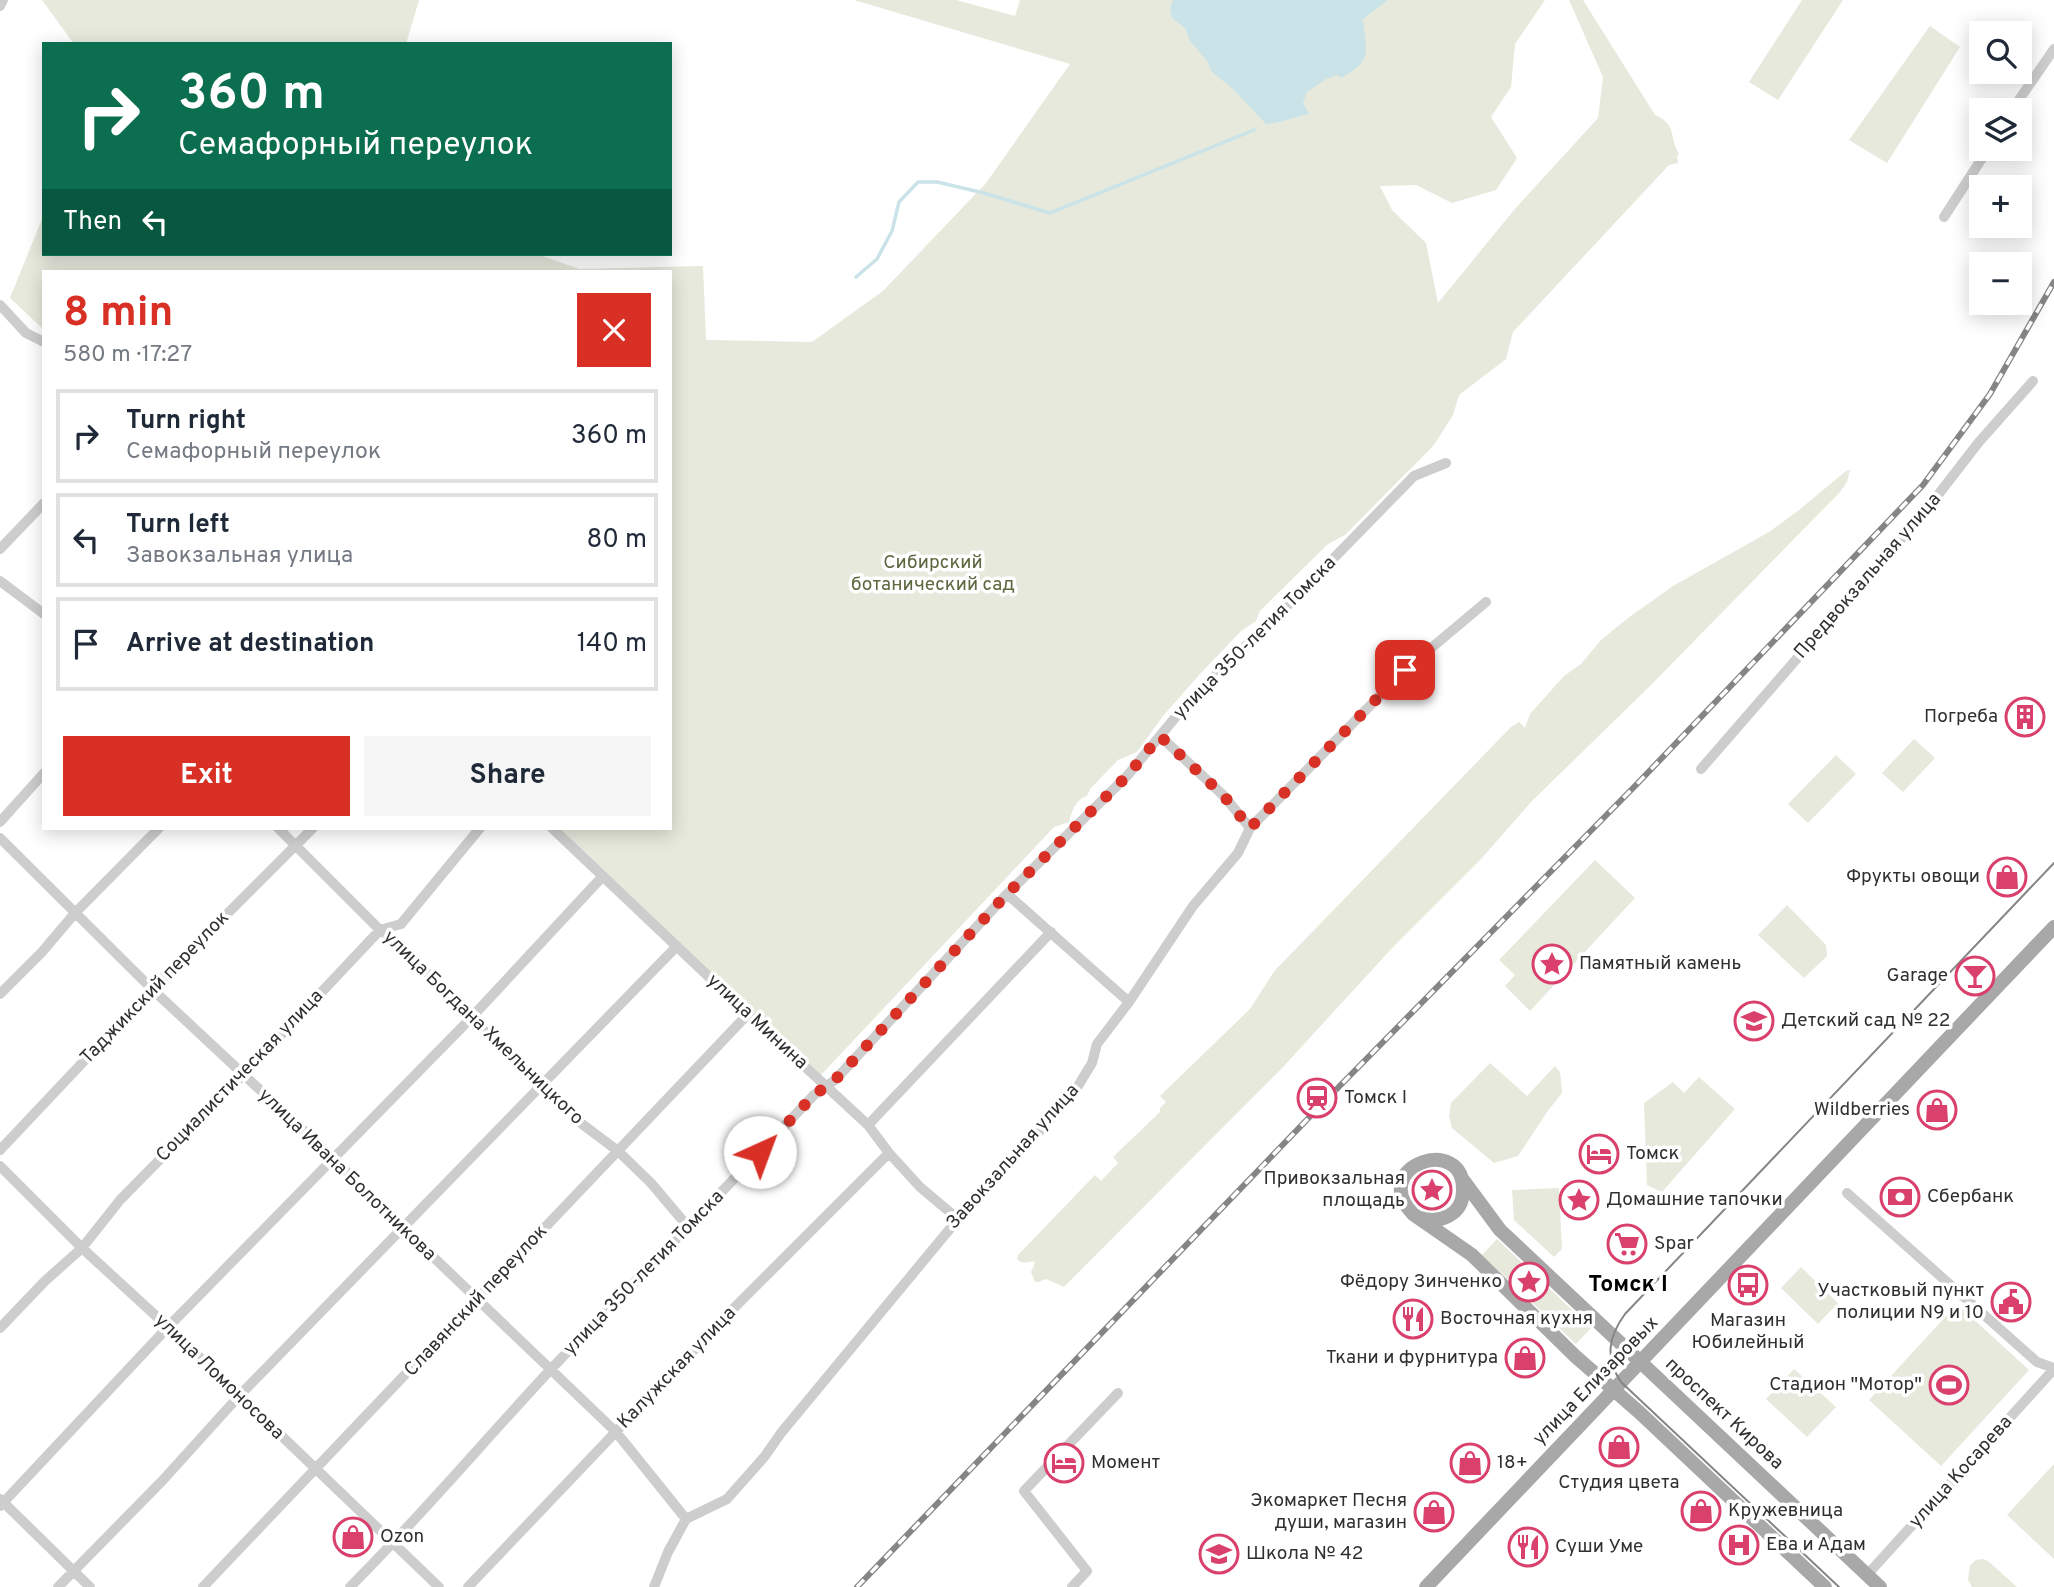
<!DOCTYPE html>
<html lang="en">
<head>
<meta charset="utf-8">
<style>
	body { margin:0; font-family:Overpass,sans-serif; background:#f6f6f7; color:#1f2937; height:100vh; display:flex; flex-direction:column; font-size:26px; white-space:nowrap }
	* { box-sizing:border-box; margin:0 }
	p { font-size:23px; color:#747a83 }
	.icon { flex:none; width:38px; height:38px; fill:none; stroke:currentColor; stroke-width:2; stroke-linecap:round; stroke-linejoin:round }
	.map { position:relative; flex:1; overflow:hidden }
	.details { position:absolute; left:42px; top:270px; width:630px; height:560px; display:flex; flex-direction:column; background:#fff; border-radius:0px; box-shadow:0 4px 18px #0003 }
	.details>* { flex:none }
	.hud { position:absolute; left:42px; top:42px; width:630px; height:214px; border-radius:0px; box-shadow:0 4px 18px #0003; background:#0b6e4f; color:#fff; overflow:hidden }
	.tools { position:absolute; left:1969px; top:21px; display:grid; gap:14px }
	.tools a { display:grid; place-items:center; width:63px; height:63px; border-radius:0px; background:#fff; box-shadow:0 4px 18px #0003; font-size:35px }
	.pin { position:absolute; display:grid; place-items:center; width:60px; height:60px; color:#fff; margin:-30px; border-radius:14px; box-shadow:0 4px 10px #0006 }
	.me { position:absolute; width:77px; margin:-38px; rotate:43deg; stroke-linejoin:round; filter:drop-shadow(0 0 5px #0008) }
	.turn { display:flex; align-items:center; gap:24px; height:147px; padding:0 21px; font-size:32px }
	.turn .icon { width:91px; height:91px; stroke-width:2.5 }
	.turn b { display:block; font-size:49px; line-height:60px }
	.then { display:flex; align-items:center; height:66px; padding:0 21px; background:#0003; gap:14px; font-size:26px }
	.round { display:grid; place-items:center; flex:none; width:74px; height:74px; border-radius:0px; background:#f6f6f7 }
	.summary { display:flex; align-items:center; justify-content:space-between; height:119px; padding:0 21px }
	h1 { font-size:42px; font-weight:700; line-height:52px; color:#d93025 }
	.primary-button { display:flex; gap:14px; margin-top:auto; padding:14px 21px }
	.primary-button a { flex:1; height:80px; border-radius:0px; background:#d93025; color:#fff; font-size:28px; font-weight:700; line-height:80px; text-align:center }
	.primary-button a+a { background:#f6f6f7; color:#1f2937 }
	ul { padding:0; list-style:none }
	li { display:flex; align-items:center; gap:21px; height:94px; margin:0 14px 10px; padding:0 7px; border:4px solid #e0e1e3; border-radius:0px }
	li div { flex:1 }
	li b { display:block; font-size:26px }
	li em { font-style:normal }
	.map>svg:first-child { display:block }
</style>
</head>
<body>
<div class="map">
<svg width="2054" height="1587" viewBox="0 0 2054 1587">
	<rect width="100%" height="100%" fill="#fff"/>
	<path fill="#e6e9dc" d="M 42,0 L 419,0 L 406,44 L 74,44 Z
		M 854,0 L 956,0 L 1015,16 L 1020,0 L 1545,0 L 1515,44 L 1511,87 L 1491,117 L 1517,158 L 1496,190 L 1452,203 L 1416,185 L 1380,186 L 1392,210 L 1426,243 L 1438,303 L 1514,210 L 1598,118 L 1603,77 L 1569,0 L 1583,0 L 1655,115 C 1677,124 1669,137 1679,154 L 1677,156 L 1678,163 L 1669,165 L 1513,332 L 1506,359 L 1459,395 L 1453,415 L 1434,445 L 1345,535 L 1328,544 L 1276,595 L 1260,611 L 1256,621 L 1241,631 L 1200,674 L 1163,716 L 1137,752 L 1118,760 L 1090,789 L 1087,796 C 1075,800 1072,811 1069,822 L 1054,827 L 820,1076 L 558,828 L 670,828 L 670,271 L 44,271 L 44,330 L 10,298 L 44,214 L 44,254 L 537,254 L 579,269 L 703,266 L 706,340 L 812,342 L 883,291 L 986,183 L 1070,64 Z
		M 1802,0 L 1843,0 L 1778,100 L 1749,82 Z
		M 1930,26 L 1960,47 L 1887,163 L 1849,140 Z
		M 1850,470 L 1847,482 L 1840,492 L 1651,685 L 1532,801 L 1481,859 L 1394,946 L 1283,1067 L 1064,1287 L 1046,1279 L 1039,1282 L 1035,1282 L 1031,1272 L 1035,1263 L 1033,1261 C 1026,1263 1022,1264 1017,1259 L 1018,1255 L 1095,1175 L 1101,1181 L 1118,1163 L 1113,1157 L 1160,1112 L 1160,1108 L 1166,1102 L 1160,1096 L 1250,1009 L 1275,970 L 1286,959 L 1511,727 L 1519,722 L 1525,728 L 1530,714 L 1564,676 L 1581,664 L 1601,640 L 1628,618 L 1673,586 L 1769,532 L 1799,510 L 1846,471 Z
		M 1914,739 L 1935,758 L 1903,792 L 1882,773 Z
		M 1836,755 L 1856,774 L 1808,823 L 1788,804 Z
		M 1595,860 L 1635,898 L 1530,1011 L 1505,986 L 1515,975 L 1499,960 Z
		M 1787,905 L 1826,945 L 1827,956 L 1804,978 L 1758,935 Z
		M 1490,1063 L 1527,1096 L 1555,1066 L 1560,1072 L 1562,1093 L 1547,1112 L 1518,1156 L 1494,1163 L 1452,1128 L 1449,1116 L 1451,1103 Z
		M 1699,1077 L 1735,1109 L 1662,1192 L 1647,1185 L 1644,1103 L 1673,1082 L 1684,1093 Z
		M1416 1189a16 16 0 1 1 32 0a16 16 0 1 1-32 0Z
		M 1559,1188 L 1562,1249 L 1554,1257 L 1514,1220 L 1512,1190 Z
		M 1497,1239 L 1591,1328 L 1576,1344 L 1482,1255 Z
		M 1801,1267 L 1838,1303 L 1818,1324 L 1781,1288 Z
		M 1957,1304 L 2029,1370 L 1941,1466 L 1869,1400 Z
		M 1794,1369 L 1836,1407 L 1807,1437 L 1766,1399 Z
		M 2054,1464 L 2054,1559 L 2007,1515 Z
		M 1983,1559 L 1988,1561 L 2017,1587 L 1972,1587 L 1968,1580 L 1970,1565 L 1976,1560 Z"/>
	<path fill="#cae3e8" d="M 1173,0 L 1388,0 L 1363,19 C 1366,52 1374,60 1341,78 L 1338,75 L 1326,79 L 1307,92 L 1303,103 L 1309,114 C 1294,117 1282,123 1266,124 L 1233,89 L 1212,72 L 1207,61 L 1190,41 L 1185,28 L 1172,18 L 1170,9 Z"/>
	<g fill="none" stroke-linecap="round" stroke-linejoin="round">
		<path stroke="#cae3e8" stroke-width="3.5" d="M 856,277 L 877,259 L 892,231 L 899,202 L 918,182 L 937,182 L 984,193 L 1050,213 L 1254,130"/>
		<path stroke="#cdcdcd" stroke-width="10" d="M 0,6 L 3,0
			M 2012,110 L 2054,49
			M 1944,217 L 1988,149
			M 0,305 L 26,333 L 44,342
			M 0,549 L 44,503
			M 0,581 L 44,614
			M 1160,736 L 1224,796 L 1250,828
			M 1701,769 L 1927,509 L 1979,442 L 2033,381
			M 0,822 L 44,773
			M 278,828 L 380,930 L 396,941 L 471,1018 L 582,1124 L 618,1151 L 651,1183 L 689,1228
			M 552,828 L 748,1014 L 868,1125 L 889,1153 L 920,1187 L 958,1219
			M 0,838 L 152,989 L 333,1158 L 404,1229 L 616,1432 L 686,1519
			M 1007,894 L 1129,1002
			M 0,994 L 42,952 L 75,913 L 159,828
			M 868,1125 L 1051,932
			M 0,1150 L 152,989 L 313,828
			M 0,1166 L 82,1248 L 168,1327 L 439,1587
			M 1847,1193 L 2037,1362 L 2054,1368
			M 0,1328 L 45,1281 L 82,1248 L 120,1200 L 250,1068 L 380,930 L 401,924 L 480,828
			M 0,1499 L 90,1587
			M 0,1506 L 168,1327 L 471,1018 L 603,876
			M 1867,1575 L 2054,1369
			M 58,1587 L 163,1480 L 239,1396 L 677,946
			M 203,1587 L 748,1014
			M 350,1587 C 420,1517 484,1441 552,1368 C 639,1277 727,1187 814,1095 L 835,1080 L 1007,894 L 1127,776 L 1188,702 L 1288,605 L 1414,476 L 1446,463
			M 468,1587 L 730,1312 L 889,1153
			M 654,1587 L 668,1552 L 686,1519 L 727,1499 L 765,1456 L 781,1433 L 958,1219 L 1072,1096 L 1092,1063 L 1097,1044 L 1129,1002 L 1193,906 L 1238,853 L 1250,828 L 1405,670 L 1486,602
			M 1072,1587 L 1087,1571 L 1024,1491 L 1118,1393"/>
		<path stroke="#a8a8a8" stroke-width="14" d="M 1463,1180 L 1500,1230 L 1880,1587
			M 1420,1218 C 1440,1224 1462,1215 1463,1192 C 1466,1132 1367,1166 1413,1214 L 1472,1255 L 1575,1356 L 1639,1412 L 1825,1587
			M 1426,1587 L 2054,927"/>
		<path stroke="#858585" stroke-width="2" d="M 1839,1587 L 1621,1382 C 1605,1358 1608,1337 1625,1314 L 2054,863"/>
		<defs>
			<path id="rail" d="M 857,1587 L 1323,1103 L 1636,785 L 1923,485 L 1990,394 L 2054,282"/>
		</defs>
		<use href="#rail" stroke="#858585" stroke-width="6"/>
		<use href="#rail" stroke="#fff" stroke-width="3.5" stroke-dasharray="10" stroke-linecap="butt"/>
	</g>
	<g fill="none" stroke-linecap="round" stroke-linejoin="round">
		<path stroke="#d93025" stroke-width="12" stroke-dasharray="0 21.6" d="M 760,1152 L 814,1095 L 835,1080 L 1007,894 L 1127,776 L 1160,736 L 1224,796 L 1250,828 L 1405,670"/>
	</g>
	<defs>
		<symbol id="building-ring" viewBox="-11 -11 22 22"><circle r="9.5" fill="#fff" stroke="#d9416c" stroke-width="1.5"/><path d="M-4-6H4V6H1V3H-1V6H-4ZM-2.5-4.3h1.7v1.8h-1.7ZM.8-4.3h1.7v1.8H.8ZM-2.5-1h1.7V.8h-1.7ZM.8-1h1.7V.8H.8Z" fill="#d9416c"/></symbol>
		<symbol id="shop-ring" viewBox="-11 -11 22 22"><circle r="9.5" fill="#fff" stroke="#d9416c" stroke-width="1.5"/><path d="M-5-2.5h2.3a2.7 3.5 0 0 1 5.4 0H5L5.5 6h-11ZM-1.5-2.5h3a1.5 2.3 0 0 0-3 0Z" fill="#d9416c"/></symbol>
		<symbol id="sight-ring" viewBox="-11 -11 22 22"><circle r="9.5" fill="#fff" stroke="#d9416c" stroke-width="1.5"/><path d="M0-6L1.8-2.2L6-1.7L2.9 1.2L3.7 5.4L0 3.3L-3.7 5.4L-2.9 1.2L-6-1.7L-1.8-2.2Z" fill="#d9416c"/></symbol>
		<symbol id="bar-ring" viewBox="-11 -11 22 22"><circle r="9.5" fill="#fff" stroke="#d9416c" stroke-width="1.5"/><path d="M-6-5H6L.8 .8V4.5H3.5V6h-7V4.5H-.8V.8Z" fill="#d9416c"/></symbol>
		<symbol id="school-ring" viewBox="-11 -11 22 22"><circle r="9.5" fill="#fff" stroke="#d9416c" stroke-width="1.5"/><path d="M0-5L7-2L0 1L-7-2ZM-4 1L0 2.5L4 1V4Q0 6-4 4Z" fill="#d9416c"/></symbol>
		<symbol id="station-ring" viewBox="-11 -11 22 22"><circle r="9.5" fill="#fff" stroke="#d9416c" stroke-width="1.5"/><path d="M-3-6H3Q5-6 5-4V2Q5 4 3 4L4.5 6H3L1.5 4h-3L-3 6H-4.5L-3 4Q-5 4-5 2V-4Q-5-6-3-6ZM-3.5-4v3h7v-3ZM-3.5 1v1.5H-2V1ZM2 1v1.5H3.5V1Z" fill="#d9416c"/></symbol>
		<symbol id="hotel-ring" viewBox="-11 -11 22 22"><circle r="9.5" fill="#fff" stroke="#d9416c" stroke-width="1.5"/><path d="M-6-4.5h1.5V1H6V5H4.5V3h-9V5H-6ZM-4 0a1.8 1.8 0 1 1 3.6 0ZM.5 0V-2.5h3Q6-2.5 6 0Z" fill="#d9416c"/></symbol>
		<symbol id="bank-ring" viewBox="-11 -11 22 22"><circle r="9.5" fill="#fff" stroke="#d9416c" stroke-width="1.5"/><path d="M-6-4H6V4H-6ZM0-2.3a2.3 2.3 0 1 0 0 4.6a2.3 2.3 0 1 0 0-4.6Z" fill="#d9416c"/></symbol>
		<symbol id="supermarket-ring" viewBox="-11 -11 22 22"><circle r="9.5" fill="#fff" stroke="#d9416c" stroke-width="1.5"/><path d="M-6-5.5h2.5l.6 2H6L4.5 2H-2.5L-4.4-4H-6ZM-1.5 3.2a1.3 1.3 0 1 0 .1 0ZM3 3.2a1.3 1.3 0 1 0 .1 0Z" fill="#d9416c"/></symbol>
		<symbol id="bus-ring" viewBox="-11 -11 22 22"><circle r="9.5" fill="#fff" stroke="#d9416c" stroke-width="1.5"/><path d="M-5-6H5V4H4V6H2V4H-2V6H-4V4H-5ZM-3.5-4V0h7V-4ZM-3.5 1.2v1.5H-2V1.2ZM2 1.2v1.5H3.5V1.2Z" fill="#d9416c"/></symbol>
		<symbol id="civic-ring" viewBox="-11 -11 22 22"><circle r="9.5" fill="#fff" stroke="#d9416c" stroke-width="1.5"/><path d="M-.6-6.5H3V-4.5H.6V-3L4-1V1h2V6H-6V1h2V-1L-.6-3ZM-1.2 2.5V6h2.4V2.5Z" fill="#d9416c"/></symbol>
		<symbol id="restaurant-ring" viewBox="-11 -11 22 22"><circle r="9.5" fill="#fff" stroke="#d9416c" stroke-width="1.5"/><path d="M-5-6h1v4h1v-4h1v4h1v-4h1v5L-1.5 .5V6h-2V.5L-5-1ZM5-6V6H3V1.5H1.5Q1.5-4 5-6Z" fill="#d9416c"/></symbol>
		<symbol id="stadium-ring" viewBox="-11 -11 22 22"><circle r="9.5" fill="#fff" stroke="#d9416c" stroke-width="1.5"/><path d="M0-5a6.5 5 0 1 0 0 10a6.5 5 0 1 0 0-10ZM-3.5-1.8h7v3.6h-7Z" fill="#d9416c"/></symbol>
		<symbol id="hospital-ring" viewBox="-11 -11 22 22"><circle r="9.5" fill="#fff" stroke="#d9416c" stroke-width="1.5"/><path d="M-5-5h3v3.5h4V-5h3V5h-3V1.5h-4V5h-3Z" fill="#d9416c"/></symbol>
	</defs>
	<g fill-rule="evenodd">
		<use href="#building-ring" x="2003" y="695" width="44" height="44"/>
		<use href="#shop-ring" x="1985" y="855" width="44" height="44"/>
		<use href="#sight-ring" x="1530" y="942" width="44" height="44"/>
		<use href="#bar-ring" x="1953" y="954" width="44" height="44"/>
		<use href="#school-ring" x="1732" y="999" width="44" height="44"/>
		<use href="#station-ring" x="1295" y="1076" width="44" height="44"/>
		<use href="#shop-ring" x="1915" y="1088" width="44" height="44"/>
		<use href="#hotel-ring" x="1577" y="1132" width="44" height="44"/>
		<use href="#sight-ring" x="1410" y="1168" width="44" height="44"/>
		<use href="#bank-ring" x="1878" y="1175" width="44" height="44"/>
		<use href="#sight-ring" x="1557" y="1178" width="44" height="44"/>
		<use href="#supermarket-ring" x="1605" y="1222" width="44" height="44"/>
		<use href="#sight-ring" x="1507" y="1260" width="44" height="44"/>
		<use href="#bus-ring" x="1726" y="1263" width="44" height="44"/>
		<use href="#civic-ring" x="1989" y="1280" width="44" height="44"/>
		<use href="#restaurant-ring" x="1391" y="1297" width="44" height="44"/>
		<use href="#shop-ring" x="1503" y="1336" width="44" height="44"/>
		<use href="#stadium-ring" x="1927" y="1363" width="44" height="44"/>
		<use href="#shop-ring" x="1597" y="1425" width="44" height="44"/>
		<use href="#hotel-ring" x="1042" y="1441" width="44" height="44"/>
		<use href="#shop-ring" x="1448" y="1441" width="44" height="44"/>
		<use href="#shop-ring" x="1679" y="1489" width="44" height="44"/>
		<use href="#shop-ring" x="1412" y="1490" width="44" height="44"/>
		<use href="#shop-ring" x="331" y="1515" width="44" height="44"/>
		<use href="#hospital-ring" x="1717" y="1523" width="44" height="44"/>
		<use href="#restaurant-ring" x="1506" y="1525" width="44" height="44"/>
		<use href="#school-ring" x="1197" y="1532" width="44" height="44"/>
	</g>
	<g text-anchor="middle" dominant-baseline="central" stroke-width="7" stroke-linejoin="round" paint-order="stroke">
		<g font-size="19" fill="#5c6940" stroke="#fff">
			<text x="933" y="563">Сибирский<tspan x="933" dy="22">ботанический сад</tspan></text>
		</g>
		<g font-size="19" fill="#303030" stroke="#fff">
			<text transform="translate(1868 576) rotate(-49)">Предвокзальная улица</text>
			<text transform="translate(1255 638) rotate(-45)">улица 350-летия Томска</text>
			<text transform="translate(155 988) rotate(-46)">Таджикский переулок</text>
			<text transform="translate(757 1022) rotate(43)">улица Минина</text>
			<text transform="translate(483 1028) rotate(44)">улица Богдана Хмельницкого</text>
			<text transform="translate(240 1076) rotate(-46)">Социалистическая улица</text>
			<text transform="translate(1013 1157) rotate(-48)">Завокзальная улица</text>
			<text transform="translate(347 1175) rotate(44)">улица Ивана Болотникова</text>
			<text transform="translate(644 1273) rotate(-46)">улица 350-летия Томска</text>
			<text transform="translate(476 1301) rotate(-47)">Славянский переулок</text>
			<text transform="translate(677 1368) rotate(-46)">Калужская улица</text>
			<text transform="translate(219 1377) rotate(44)">улица Ломоносова</text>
			<text transform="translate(1596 1381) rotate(-46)">улица Елизаровых</text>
			<text transform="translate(1724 1414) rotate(43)">проспект Кирова</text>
			<text transform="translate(1961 1472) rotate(-48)">улица Косарева</text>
		</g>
		<g font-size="19" fill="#303030" stroke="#fff" text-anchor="start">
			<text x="1998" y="717" text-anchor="end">Погреба</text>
			<text x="1980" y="877" text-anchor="end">Фрукты овощи</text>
			<text x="1579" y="964">Памятный камень</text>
			<text x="1948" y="976" text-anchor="end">Garage</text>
			<text x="1781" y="1021">Детский сад № 22</text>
			<text x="1344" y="1098">Томск I</text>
			<text x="1910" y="1110" text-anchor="end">Wildberries</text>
			<text x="1626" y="1154">Томск</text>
			<text x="1405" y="1179" text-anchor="end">Привокзальная<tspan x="1405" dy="22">площадь</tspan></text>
			<text x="1927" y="1197">Сбербанк</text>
			<text x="1606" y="1200">Домашние тапочки</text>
			<text x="1654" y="1244">Spar</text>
			<text x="1502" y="1282" text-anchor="end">Фёдору Зинченко</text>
			<text x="1984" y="1291" text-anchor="end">Участковый пункт<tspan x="1984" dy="22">полиции N9 и 10</tspan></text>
			<text x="1440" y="1319">Восточная кухня</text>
			<text x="1748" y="1321" text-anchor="middle">Магазин<tspan x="1748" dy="22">Юбилейный</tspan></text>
			<text x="1498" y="1358" text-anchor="end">Ткани и фурнитура</text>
			<text x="1922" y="1385" text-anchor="end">Стадион "Мотор"</text>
			<text x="1091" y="1463">Момент</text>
			<text x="1497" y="1463">18+</text>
			<text x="1619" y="1483" text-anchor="middle">Студия цвета</text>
			<text x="1407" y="1501" text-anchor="end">Экомаркет Песня<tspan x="1407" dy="22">души, магазин</tspan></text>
			<text x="1728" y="1511">Кружевница</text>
			<text x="380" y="1537">Ozon</text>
			<text x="1766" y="1545">Ева и Адам</text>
			<text x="1555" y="1547">Суши Уме</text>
			<text x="1246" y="1554">Школа № 42</text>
		</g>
		<g font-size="23" font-weight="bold" fill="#000" stroke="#fff">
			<text x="1628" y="1285">Томск I</text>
		</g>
	</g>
</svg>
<div class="tools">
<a><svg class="icon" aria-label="search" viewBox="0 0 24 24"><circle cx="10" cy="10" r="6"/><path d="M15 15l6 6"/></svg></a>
<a><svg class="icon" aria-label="layers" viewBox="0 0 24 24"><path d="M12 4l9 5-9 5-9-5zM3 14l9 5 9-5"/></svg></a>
<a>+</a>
<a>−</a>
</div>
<div class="pin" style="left:1405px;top:670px;background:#d93025"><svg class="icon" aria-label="arrive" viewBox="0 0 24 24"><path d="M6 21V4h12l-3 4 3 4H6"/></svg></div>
<svg class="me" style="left:760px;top:1152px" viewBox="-20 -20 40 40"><circle r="19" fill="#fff"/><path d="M0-13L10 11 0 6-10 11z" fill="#d93025"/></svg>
<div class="hud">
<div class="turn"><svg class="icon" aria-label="right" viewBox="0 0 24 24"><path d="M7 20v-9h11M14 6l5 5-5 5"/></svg><div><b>360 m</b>Семафорный переулок</div></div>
<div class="then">Then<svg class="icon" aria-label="left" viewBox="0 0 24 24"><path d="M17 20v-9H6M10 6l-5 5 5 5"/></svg></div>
</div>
<section class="details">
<div class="summary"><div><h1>8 min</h1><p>580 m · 17:27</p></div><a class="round" style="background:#d93025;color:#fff"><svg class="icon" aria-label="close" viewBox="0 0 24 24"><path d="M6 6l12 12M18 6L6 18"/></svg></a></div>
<ul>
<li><svg class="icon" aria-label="right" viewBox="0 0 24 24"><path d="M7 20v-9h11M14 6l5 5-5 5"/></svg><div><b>Turn right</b><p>Семафорный переулок</p></div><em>360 m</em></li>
<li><svg class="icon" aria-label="left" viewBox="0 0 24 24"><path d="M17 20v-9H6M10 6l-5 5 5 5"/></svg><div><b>Turn left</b><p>Завокзальная улица</p></div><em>80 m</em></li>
<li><svg class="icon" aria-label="arrive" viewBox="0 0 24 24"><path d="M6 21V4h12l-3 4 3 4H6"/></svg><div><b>Arrive at destination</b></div><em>140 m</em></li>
</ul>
<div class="primary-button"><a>Exit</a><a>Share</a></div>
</section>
</div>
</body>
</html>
